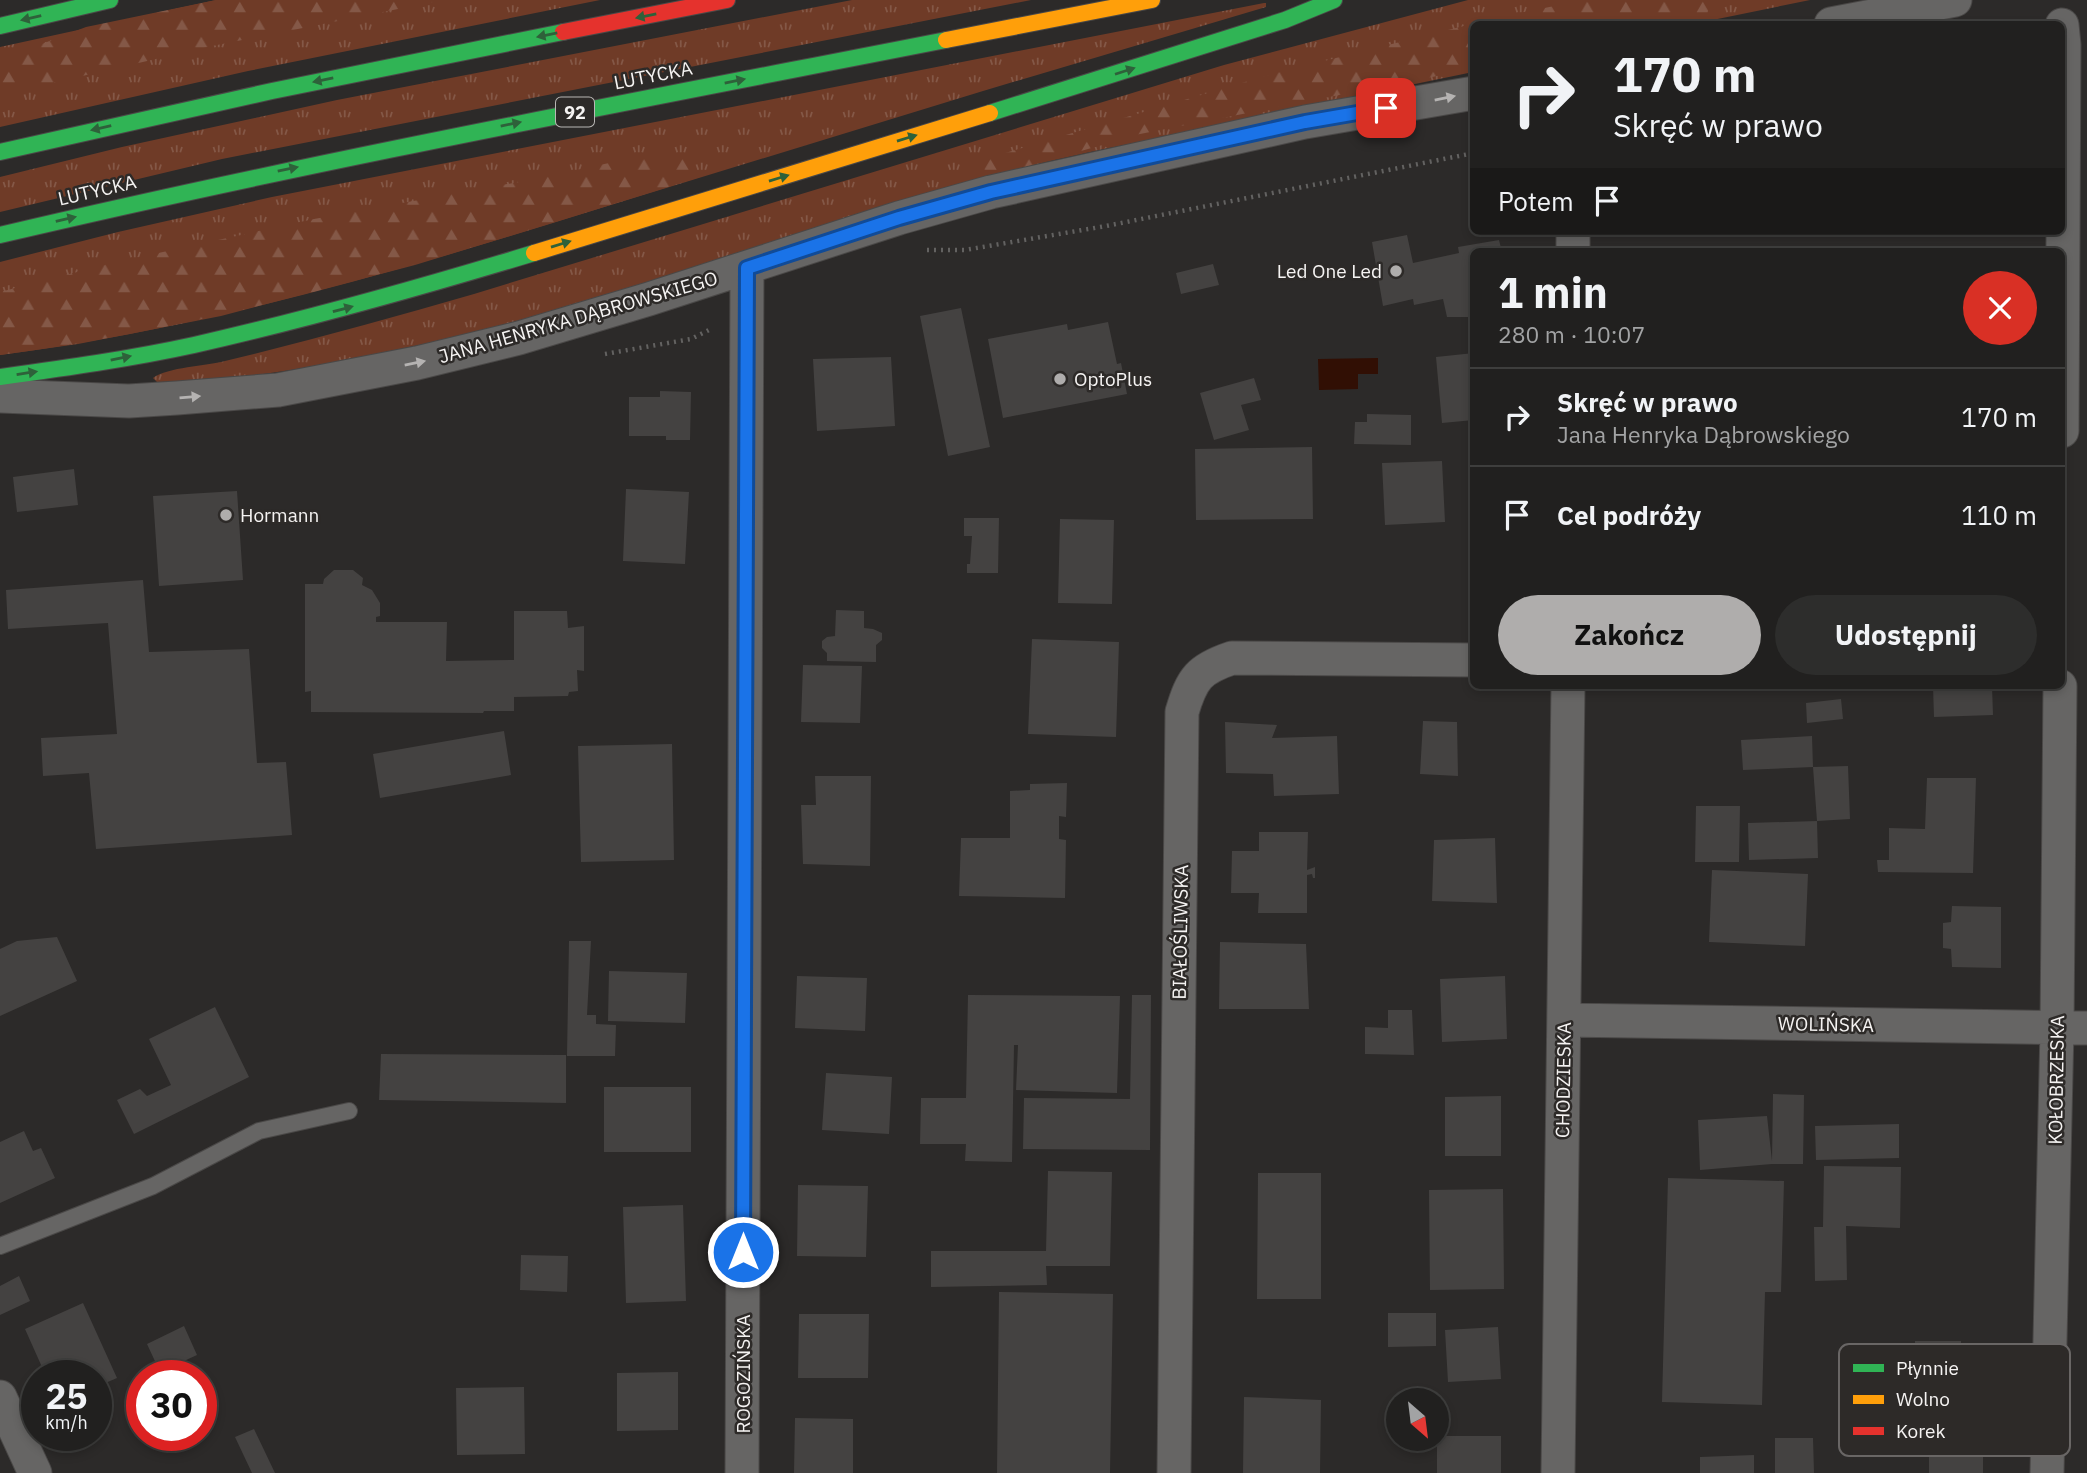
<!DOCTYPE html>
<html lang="pl">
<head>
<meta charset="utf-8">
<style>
	body { margin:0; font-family:"IBM Plex Sans",sans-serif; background:#2d2d2c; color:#f1f3f6; height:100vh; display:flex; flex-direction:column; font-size:26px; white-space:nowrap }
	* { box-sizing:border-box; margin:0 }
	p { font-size:23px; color:#a2a3a4 }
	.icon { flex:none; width:38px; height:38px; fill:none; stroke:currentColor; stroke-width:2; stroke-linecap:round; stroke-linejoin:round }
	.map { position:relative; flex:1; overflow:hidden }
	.side { position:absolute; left:1470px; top:248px; width:595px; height:441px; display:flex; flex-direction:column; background:#21201f; border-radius:10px; box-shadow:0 4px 10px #0003,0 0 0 2px #3e3e3d }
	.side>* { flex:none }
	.hud { position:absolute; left:1470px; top:21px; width:595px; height:214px; border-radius:10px; box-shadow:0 4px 10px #0003,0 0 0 2px #3e3e3d; background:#21201f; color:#f1f3f6; overflow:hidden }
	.needle { width:46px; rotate:152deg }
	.tools { position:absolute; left:1386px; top:1388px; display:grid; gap:14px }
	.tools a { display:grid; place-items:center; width:63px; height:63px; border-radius:50%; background:#21201f; box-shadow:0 4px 10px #0003,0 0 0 2px #3e3e3d; font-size:35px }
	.speed { position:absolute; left:21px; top:1360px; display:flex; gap:14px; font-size:35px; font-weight:700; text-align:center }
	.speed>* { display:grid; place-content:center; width:91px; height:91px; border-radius:50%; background:#21201f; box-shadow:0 4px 10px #0003,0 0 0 2px #3e3e3d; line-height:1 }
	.speed small { font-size:18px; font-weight:400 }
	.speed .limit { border:10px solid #d22; background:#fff; color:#111 }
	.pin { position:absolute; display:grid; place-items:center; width:60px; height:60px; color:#fff; margin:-30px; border-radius:14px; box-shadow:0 4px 10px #0006 }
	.me { position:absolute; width:77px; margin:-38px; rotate:0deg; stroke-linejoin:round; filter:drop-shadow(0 0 5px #0008) }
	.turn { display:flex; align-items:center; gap:24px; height:147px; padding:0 28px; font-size:32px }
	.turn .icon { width:91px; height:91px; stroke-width:2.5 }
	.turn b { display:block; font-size:49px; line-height:60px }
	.then { display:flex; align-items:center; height:66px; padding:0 28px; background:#0003; gap:14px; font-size:26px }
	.round { display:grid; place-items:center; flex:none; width:74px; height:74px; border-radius:37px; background:#2d2d2c }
	.overview { display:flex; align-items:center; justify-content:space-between; height:119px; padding:0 28px }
	h1 { font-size:42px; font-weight:700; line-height:52px }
	.cta { display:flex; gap:14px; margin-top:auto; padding:14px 28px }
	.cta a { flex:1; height:80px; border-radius:42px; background:#afadac; color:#111; font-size:28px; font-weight:700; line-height:80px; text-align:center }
	.cta a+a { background:#2d2d2c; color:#f1f3f6 }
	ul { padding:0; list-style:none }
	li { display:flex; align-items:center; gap:21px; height:98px; padding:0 28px; border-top:2px solid #3e3e3d }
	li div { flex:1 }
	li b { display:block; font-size:26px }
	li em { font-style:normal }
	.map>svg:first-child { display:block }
</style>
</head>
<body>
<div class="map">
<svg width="2087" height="1473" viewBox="0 0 2087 1473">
	<defs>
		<pattern id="grass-tufts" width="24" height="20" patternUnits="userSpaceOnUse" patternTransform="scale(1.75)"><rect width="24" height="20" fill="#6f3b27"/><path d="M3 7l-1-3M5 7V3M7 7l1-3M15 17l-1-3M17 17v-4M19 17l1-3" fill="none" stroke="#845847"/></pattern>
		<pattern id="forest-firs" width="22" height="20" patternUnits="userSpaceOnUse" patternTransform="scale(1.75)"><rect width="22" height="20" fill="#6f3b27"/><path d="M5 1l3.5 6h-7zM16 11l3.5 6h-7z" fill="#845847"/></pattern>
	</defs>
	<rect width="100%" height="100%" fill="#2c2a29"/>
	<path fill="url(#grass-tufts)" d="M 216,0 L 600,0 L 248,71 L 0,127 L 0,47 Z
		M 852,0 L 1031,0 L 222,159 L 0,212 L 0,177 L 122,147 L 337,100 Z
		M 1468,0 L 1810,0 L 1693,24 L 1474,24 L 1473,72 C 1371,93 1269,114 1167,136 C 1112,148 1055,158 1001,174 C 801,234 604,307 400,349 C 320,366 238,382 157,382 L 153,378 C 168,367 206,366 225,361 C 309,341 391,318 474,294 L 1224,65 Z
		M 1264,3 L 1266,3 L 1266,7 L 983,91 L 415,265 L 221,316 L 78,344 L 0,355 L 0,262 L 118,232 L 272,197 Z"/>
	<path fill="url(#forest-firs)" d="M 216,0 L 443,0 L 212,46 L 0,95 L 0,60 L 86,27 Z
		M 1585,0 L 1703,0 L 1709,8 L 1705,20 L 1690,24 L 1474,24 L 1473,69 L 1140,134 L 991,177 L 983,168 L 985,159 L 1272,74 L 1504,16 Z
		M 689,156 L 700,177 C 470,249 240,324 0,355 L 0,292 L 108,264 L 314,219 L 530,180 L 637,157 Z"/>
	<path fill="#310f04" d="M 1378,358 L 1378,374 L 1358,374 L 1358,389 L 1319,390 L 1318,359 Z"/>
	<path fill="#444241" d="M 1407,235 L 1413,263 L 1459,253 L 1458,247 L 1499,240 L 1502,252 L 1474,252 L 1474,314 L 1468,315 L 1468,317 L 1447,317 L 1443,299 L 1414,305 L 1413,299 L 1383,306 L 1372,242 Z
		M 1213,264 L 1219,285 L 1181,294 L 1176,273 Z
		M 961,308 L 990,447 L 948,456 L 920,316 Z
		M 1108,322 L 1117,364 L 1121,363 L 1127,394 L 1003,418 L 988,339 L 1067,324 L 1068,330 Z
		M 1474,353 L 1474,420 L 1442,423 L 1436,357 Z
		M 891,357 L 895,426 L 817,431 L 813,359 Z
		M 1254,378 L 1261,400 L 1241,405 L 1249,430 L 1214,440 L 1200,393 Z
		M 660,391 L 691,392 L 690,440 L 666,440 L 666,436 L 629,436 L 629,397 L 660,397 Z
		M 1367,414 L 1411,415 L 1411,445 L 1354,444 L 1355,422 L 1367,422 Z
		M 1312,447 L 1313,519 L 1196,520 L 1195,449 Z
		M 1442,461 L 1445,522 L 1385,525 L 1382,463 Z
		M 74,469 L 78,505 L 17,512 L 13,477 Z
		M 626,489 L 689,492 L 685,564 L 623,561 Z
		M 237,491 L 243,580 L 159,586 L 153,496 Z
		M 964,518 L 999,518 L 998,573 L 967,573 L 967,564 L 970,564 L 972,536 L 964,536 Z
		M 1060,519 L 1114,520 L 1112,604 L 1058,603 Z
		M 334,570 L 353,570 L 363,578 L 362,585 L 372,590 L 380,603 L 380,616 L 376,617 L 376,622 L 447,622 L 446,661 L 514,660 L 514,611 L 567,611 L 568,628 L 584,626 L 584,671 L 577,670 L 578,691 L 569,692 L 568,696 L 514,697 L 514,711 L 484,711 L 483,713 L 311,712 L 311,691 L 305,692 L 305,584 L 323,584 L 324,579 Z
		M 143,580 L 149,652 L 249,649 L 257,763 L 286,762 L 292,835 L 96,849 L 89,773 L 43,776 L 41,738 L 117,734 L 108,623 L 8,629 L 6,590 Z
		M 836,610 L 864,611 L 864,628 L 873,629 L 882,633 L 882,640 L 876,645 L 876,662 L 827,661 L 827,653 L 822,648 L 822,641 L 827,637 L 835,636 Z
		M 1032,639 L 1119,642 L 1116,737 L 1028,734 Z
		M 803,665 L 862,666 L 860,723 L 801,722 Z
		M 1933,686 L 1992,686 L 1993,715 L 1934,717 Z
		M 1841,699 L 1843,719 L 1807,723 L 1806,703 Z
		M 1423,721 L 1457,722 L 1458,776 L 1420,774 Z
		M 1225,722 L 1277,725 L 1272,738 L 1337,736 L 1339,794 L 1274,796 L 1273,774 L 1226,773 Z
		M 504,731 L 511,775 L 380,798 L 373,754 Z
		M 1812,736 L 1813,767 L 1848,766 L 1850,819 L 1817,821 L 1813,767 L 1743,770 L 1741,740 Z
		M 672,744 L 674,860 L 581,862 L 578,746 Z
		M 815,776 L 871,776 L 870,866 L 803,864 L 801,805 L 816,805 Z
		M 1927,778 L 1976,778 L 1973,873 L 1878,872 L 1877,860 L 1889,860 L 1889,828 L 1925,829 Z
		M 1067,783 L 1066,817 L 1059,816 L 1059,839 L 1066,840 L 1065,898 L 959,896 L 961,838 L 1010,838 L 1010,791 L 1030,790 L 1030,784 Z
		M 1696,806 L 1740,806 L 1739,862 L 1695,862 Z
		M 1817,821 L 1818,858 L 1749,860 L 1748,823 Z
		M 1259,832 L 1308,832 L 1307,870 L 1315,867 L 1315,878 L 1313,878 L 1312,874 L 1307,875 L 1307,913 L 1258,913 L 1259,893 L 1231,893 L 1232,851 L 1259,851 Z
		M 1495,838 L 1497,903 L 1432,901 L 1434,840 Z
		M 1712,870 L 1808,874 L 1805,946 L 1709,942 Z
		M 1952,906 L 2001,907 L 2001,968 L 1952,967 L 1951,949 L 1943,948 L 1943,923 L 1951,922 Z
		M 57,937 L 77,981 L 0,1016 L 0,949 L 17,941 Z
		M 569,941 L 591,941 L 587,1015 L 596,1015 L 596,1024 L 616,1025 L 615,1056 L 567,1056 Z
		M 1220,942 L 1306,944 L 1309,1009 L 1219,1009 Z
		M 609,971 L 687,973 L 685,1023 L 608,1021 Z
		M 797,976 L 867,978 L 865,1031 L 795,1028 Z
		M 1505,976 L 1507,1039 L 1442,1042 L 1440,979 Z
		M 968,995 L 1120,996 L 1117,1093 L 1016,1090 L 1018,1045 L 1014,1045 L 1012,1162 L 965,1161 L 966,1144 L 920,1144 L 921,1098 L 966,1098 Z
		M 1132,995 L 1151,995 L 1150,1150 L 1023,1149 L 1024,1098 L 1130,1099 Z
		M 215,1007 L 249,1077 L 134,1134 L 117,1100 L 140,1089 L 147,1096 L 171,1085 L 149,1039 Z
		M 1388,1010 L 1412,1010 L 1414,1055 L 1365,1054 L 1365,1027 L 1388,1028 Z
		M 381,1054 L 566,1055 L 566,1103 L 379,1100 Z
		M 826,1073 L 892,1077 L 889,1134 L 822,1130 Z
		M 604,1087 L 691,1087 L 691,1152 L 604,1152 Z
		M 1773,1094 L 1804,1095 L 1803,1164 L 1772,1164 L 1700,1170 L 1698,1120 L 1767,1116 L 1772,1161 Z
		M 1501,1096 L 1501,1156 L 1445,1156 L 1445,1097 Z
		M 1899,1124 L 1899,1158 L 1816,1160 L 1815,1126 Z
		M 24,1131 L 33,1151 L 41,1148 L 55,1178 L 0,1203 L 0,1142 Z
		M 1824,1166 L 1901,1167 L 1900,1228 L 1846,1226 L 1847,1280 L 1815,1281 L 1814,1227 L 1823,1227 Z
		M 1048,1171 L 1112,1172 L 1110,1266 L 1046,1266 L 1047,1285 L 931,1287 L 931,1251 L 1046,1251 Z
		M 1258,1173 L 1321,1173 L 1321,1299 L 1257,1299 Z
		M 1668,1178 L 1784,1181 L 1781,1292 L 1765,1292 L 1762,1405 L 1662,1402 Z
		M 798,1185 L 868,1186 L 866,1257 L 797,1256 Z
		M 1503,1189 L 1504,1289 L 1430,1290 L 1429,1190 Z
		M 683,1205 L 686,1301 L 626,1303 L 623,1207 Z
		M 521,1255 L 568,1256 L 567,1292 L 520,1290 Z
		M 19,1276 L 30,1301 L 0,1315 L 0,1286 Z
		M 999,1292 L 1113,1294 L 1110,1473 L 997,1473 Z
		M 83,1303 L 117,1378 L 96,1387 L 96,1376 L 46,1376 L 25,1329 Z
		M 1388,1313 L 1436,1313 L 1436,1346 L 1388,1347 Z
		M 799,1314 L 869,1314 L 868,1378 L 798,1378 Z
		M 184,1326 L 197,1355 L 160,1372 L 147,1344 Z
		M 1498,1327 L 1501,1379 L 1448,1382 L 1445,1330 Z
		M 1915,1341 L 1961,1341 L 1961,1397 L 1915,1398 Z
		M 678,1372 L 678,1430 L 617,1431 L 617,1373 Z
		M 524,1387 L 525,1454 L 457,1455 L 456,1388 Z
		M 1244,1397 L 1321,1400 L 1320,1473 L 1243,1473 Z
		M 795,1418 L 853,1419 L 853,1473 L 794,1473 Z
		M 254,1429 L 275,1473 L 252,1473 L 235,1437 Z
		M 1437,1436 L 1501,1436 L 1501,1473 L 1437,1473 Z
		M 1775,1438 L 1813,1438 L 1814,1473 L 1775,1473 Z
		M 1754,1455 L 1754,1473 L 1700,1473 L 1700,1457 Z
		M 1983,1455 L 1983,1473 L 1929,1473 L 1929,1456 Z"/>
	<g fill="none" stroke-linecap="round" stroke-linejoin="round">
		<defs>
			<path id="lane" d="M 0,1246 L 153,1186 L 259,1131 L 349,1111"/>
			<path id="street" d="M 1831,24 L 1955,0
				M 2062,25 L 2064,45 L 2062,431
				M 1573,252 L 1573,231
				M 0,396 L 129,401 L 177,398 L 278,390 L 417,363 L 519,338 L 649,299 L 899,218 L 991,192 L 1305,122 L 1474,93
				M 1564,1020 L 2087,1028
				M 0,1397 L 35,1473
				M 742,1473 L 747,268
				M 1174,1473 L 1182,712 C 1192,678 1199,669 1232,658 L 1474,660
				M 1558,1473 L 1568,686
				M 2047,1473 L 2057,1028 L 2060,686"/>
			<path id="fast" d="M 0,26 L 110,0
				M 990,113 L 1285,20 L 1334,0
				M 0,152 L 272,91 L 563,32
				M 0,235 C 314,161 630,102 946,40
				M 0,377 C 65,368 130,359 194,345 C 309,319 422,287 534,253"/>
			<path id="slow" d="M 946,40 L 1152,0
				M 534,253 L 990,113"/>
			<path id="jam" d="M 563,32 L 727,0"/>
		</defs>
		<use href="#lane" stroke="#4a4847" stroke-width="18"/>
		<use href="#street" stroke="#4a4847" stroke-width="35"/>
		<use href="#fast" stroke="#4a4847" stroke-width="18"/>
		<use href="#slow" stroke="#4a4847" stroke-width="18"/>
		<use href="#jam" stroke="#4a4847" stroke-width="18"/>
		<path stroke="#636261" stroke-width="4.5" stroke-dasharray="2 5" stroke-linecap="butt" d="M 927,250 L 965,250 L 1106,226 L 1474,153
			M 605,354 L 691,339 L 711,329"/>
		<use href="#lane" stroke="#666564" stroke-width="16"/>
		<use href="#street" stroke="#666564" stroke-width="33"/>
		<use href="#fast" stroke="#30b455" stroke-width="16"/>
		<use href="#slow" stroke="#ff9f0a" stroke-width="16"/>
		<use href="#jam" stroke="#e5322d" stroke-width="16"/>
	</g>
	<defs><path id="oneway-solid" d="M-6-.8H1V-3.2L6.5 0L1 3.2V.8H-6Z" transform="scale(1.75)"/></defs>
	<g fill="#2e613a">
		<use href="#oneway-solid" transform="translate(646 16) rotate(169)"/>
		<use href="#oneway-solid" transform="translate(31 18) rotate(167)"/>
		<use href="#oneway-solid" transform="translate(547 35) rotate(169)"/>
		<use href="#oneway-solid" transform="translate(1125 71) rotate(-18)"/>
		<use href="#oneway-solid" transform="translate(323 80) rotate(168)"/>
		<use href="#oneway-solid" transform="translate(735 81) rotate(-11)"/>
		<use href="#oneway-solid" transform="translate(511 124) rotate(-11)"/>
		<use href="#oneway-solid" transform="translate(101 128) rotate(167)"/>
		<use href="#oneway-solid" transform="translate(907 138) rotate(-17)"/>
		<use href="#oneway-solid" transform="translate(288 169) rotate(-12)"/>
		<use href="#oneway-solid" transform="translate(779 178) rotate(-17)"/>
		<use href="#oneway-solid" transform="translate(66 219) rotate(-13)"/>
		<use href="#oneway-solid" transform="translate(561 244) rotate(-17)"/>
		<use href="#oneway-solid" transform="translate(343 309) rotate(-15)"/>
		<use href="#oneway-solid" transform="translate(121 358) rotate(-11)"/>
		<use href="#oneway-solid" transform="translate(27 373) rotate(-9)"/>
	</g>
	<g fill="#b5b3b2">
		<use href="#oneway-solid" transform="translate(1445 98) rotate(-11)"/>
		<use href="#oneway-solid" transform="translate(415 363) rotate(-11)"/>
		<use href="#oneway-solid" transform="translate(190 397) rotate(-5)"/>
	</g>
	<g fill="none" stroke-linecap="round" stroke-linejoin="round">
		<defs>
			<path id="route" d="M 743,1252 L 747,268 L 899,218 L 991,192 L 1305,122 L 1386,108"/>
		</defs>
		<use href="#route" stroke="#114b97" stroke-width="18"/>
		<use href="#route" stroke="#1a73e8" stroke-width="12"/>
	</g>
	<g fill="#afadac" stroke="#2d2a28" stroke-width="2.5">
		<circle cx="1396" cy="271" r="7"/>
		<circle cx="1060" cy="379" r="7"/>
		<circle cx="226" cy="515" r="7"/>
	</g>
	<g text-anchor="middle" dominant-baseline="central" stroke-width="5" stroke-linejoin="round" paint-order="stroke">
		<rect fill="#2d2a28" stroke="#b9b7b5" stroke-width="2" x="556" y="97.5" width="38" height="29" rx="5"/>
		<g font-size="18" font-weight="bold" fill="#f5f3f2">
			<text x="575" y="112">92</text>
		</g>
		<g font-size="19" fill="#f5f3f2" stroke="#2d2a28">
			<text transform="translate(653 75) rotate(-11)">LUTYCKA</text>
			<text transform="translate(97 190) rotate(-13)">LUTYCKA</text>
			<text transform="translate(578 317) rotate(-16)">JANA HENRYKA DĄBROWSKIEGO</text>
			<text transform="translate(1180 932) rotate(-89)">BIAŁOŚLIWSKA</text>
			<text transform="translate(1826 1024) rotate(1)">WOLIŃSKA</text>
			<text transform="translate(1563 1080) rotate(-89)">CHODZIESKA</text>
			<text transform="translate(2056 1080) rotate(-89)">KOŁOBRZESKA</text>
			<text transform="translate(743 1374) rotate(-90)">ROGOZIŃSKA</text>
		</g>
		<g font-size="19" fill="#f5f3f2" stroke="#2d2a28" text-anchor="start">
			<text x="1382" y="271" text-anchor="end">Led One Led</text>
			<text x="1074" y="379">OptoPlus</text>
			<text x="240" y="515">Hormann</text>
		</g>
	</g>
	<rect x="1839" y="1344" width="231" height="112" rx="10" fill="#2d2a28" stroke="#696665" stroke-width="2"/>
	<rect x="1853" y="1364" width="31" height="8" fill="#30b455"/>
	<rect x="1853" y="1395" width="31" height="9" fill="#ff9f0a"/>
	<rect x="1853" y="1427" width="31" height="8" fill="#e5322d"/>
	<g font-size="19" fill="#f5f3f2">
		<text x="1896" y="1375">Płynnie</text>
		<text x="1896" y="1406">Wolno</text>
		<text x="1896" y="1438">Korek</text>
	</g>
</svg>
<div class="tools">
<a><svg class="needle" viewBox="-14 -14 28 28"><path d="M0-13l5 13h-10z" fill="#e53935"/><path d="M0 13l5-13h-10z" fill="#a2a3a4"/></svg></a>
</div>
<div class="speed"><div>25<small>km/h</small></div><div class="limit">30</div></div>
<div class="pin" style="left:1386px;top:108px;background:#d93025"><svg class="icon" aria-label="arrive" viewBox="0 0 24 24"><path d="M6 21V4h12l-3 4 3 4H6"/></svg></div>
<svg class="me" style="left:743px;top:1252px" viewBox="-20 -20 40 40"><circle r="17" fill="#1a73e8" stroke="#fff" stroke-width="3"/><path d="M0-11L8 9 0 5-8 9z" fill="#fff"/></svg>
<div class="hud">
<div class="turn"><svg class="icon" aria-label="right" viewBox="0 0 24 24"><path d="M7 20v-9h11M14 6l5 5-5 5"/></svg><div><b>170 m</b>Skręć w prawo</div></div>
<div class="then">Potem<svg class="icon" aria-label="arrive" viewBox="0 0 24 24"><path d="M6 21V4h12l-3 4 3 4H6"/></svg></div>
</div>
<section class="side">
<div class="overview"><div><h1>1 min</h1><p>280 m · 10:07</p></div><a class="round" style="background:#d93025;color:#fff"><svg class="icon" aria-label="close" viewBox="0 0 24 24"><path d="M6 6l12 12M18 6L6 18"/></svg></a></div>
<ul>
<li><svg class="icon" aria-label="right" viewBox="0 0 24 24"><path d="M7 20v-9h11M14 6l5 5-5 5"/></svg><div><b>Skręć w prawo</b><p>Jana Henryka Dąbrowskiego</p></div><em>170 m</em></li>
<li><svg class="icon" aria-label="arrive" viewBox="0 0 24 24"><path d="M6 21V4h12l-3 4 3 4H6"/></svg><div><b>Cel podróży</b></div><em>110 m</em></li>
</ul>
<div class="cta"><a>Zakończ</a><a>Udostępnij</a></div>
</section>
</div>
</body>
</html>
